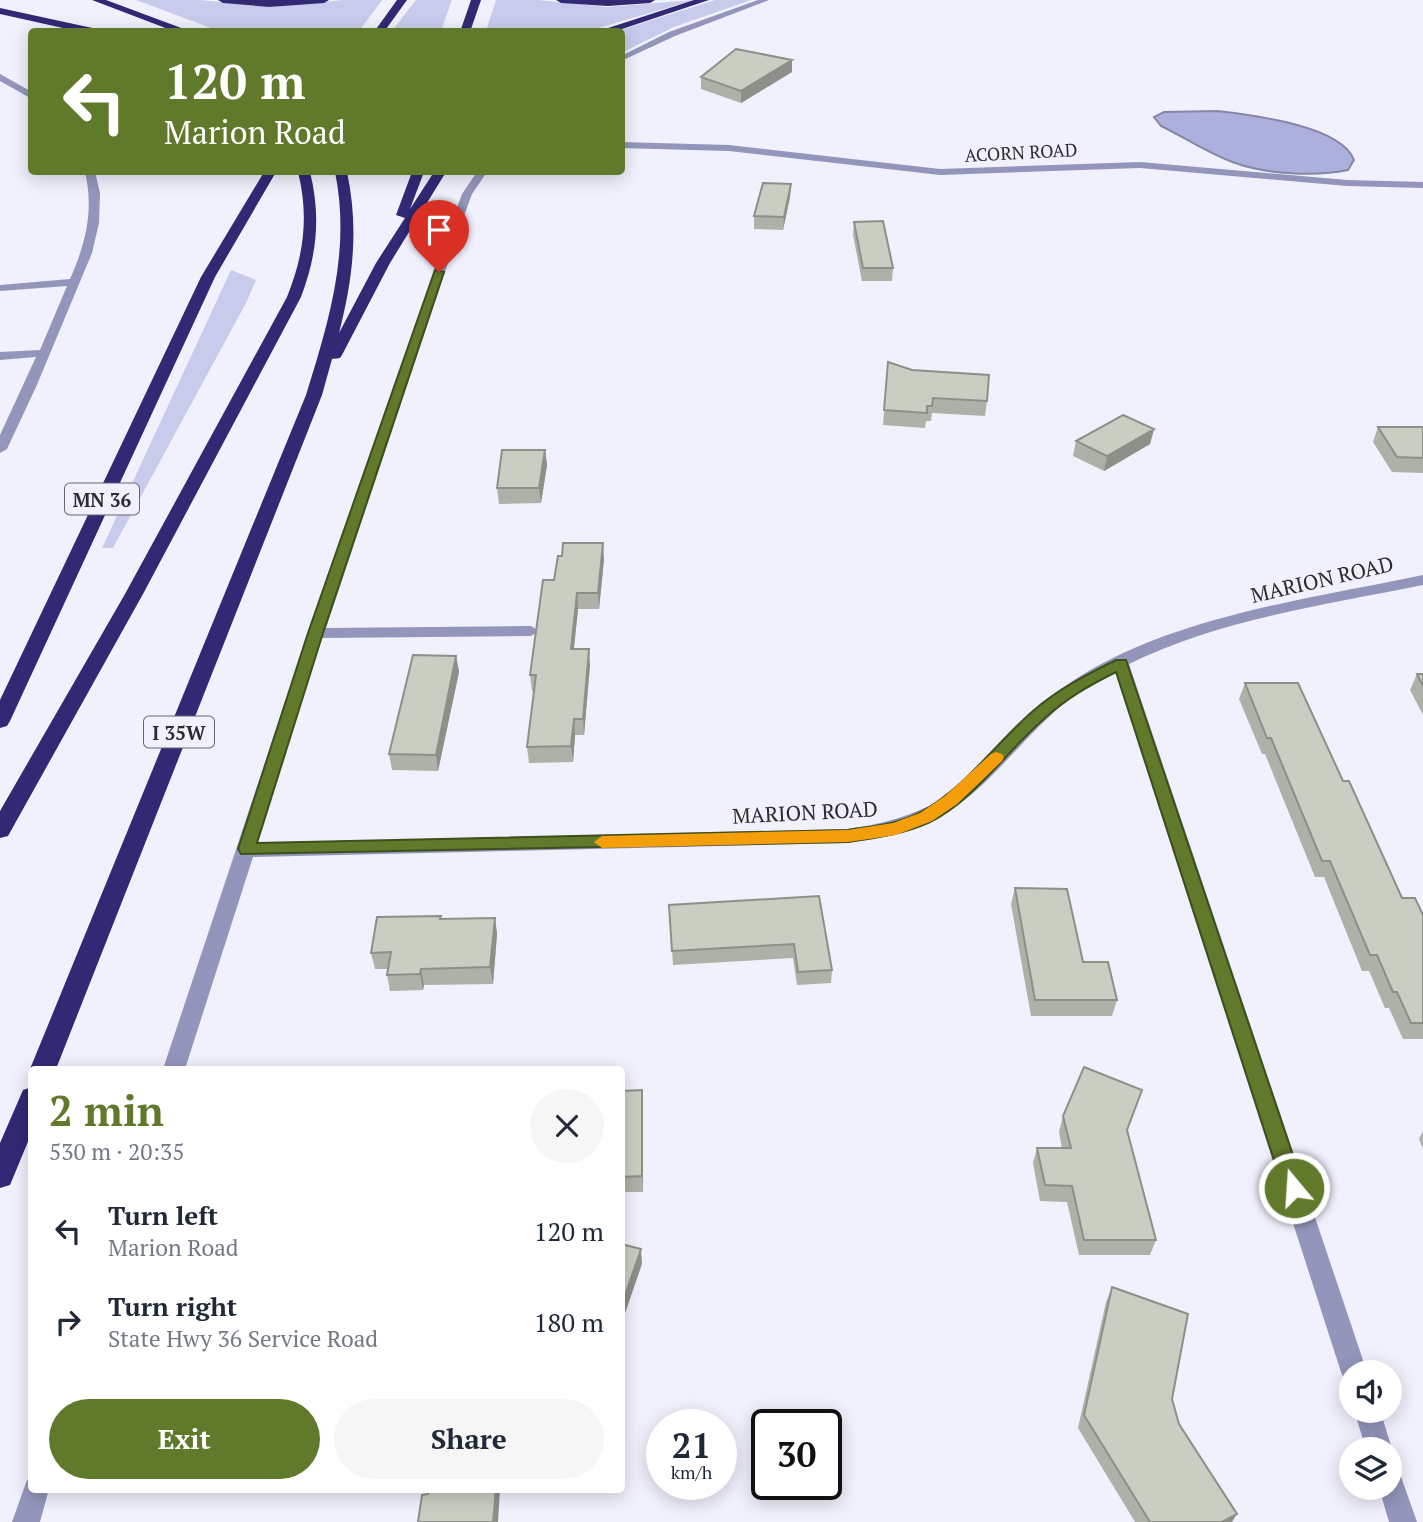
<!DOCTYPE html>
<html lang="en">
<head>
<meta charset="utf-8">
<style>
	body { margin:0; font-family:"PT Serif",serif; background:#f6f6f7; color:#1f2937; height:100vh; display:flex; flex-direction:column; font-size:26px; white-space:nowrap }
	* { box-sizing:border-box; margin:0 }
	p { font-size:23px; color:#747a83 }
	.icon { flex:none; width:38px; height:38px; fill:none; stroke:currentColor; stroke-width:2; stroke-linecap:round; stroke-linejoin:round }
	.map { position:relative; flex:1; overflow:hidden }
	.details { position:absolute; left:28px; top:1066px; width:597px; height:427px; display:flex; flex-direction:column; background:#fff; border-radius:7px; box-shadow:0 4px 18px #0003 }
	.details>* { flex:none }
	.guide { position:absolute; left:28px; top:28px; width:597px; height:147px; border-radius:7px; box-shadow:0 4px 18px #0003; background:#60792b; color:#fff; overflow:hidden }
	.buttons { position:absolute; left:1339px; top:1360px; display:grid; gap:14px }
	.buttons a { display:grid; place-items:center; width:63px; height:63px; border-radius:50%; background:#fff; box-shadow:0 4px 18px #0003; font-size:35px }
	.speed { position:absolute; left:646px; top:1409px; display:flex; gap:14px; font-size:35px; font-weight:700; text-align:center }
	.speed>* { display:grid; place-content:center; width:91px; height:91px; border-radius:50%; background:#fff; box-shadow:0 4px 18px #0003; line-height:1 }
	.speed small { font-size:18px; font-weight:400 }
	.speed .limit { border:4px solid #111; border-radius:10px; background:#fff; color:#111 }
	.pin { position:absolute; display:grid; place-items:center; width:60px; height:60px; color:#fff; margin:-72px -30px; border-radius:50% 50% 50% 0; rotate:-45deg; box-shadow:0 0 7px #0007 }
	.pin .icon { rotate:45deg }
	.me { position:absolute; width:77px; margin:-38px; rotate:342deg; stroke-linejoin:round; filter:drop-shadow(0 0 5px #0008) }
	.turn { display:flex; align-items:center; gap:24px; height:147px; padding:0 21px; font-size:32px }
	.turn .icon { width:91px; height:91px; stroke-width:2.5 }
	.turn b { display:block; font-size:49px; line-height:60px }
	.round { display:grid; place-items:center; flex:none; width:74px; height:74px; border-radius:37px; background:#f6f6f7 }
	.overview { display:flex; align-items:center; justify-content:space-between; height:119px; padding:0 21px }
	h1 { font-size:42px; font-weight:700; line-height:52px; color:#60792b }
	.button { display:flex; gap:14px; margin-top:auto; padding:14px 21px }
	.button a { flex:1; height:80px; border-radius:42px; background:#60792b; color:#fff; font-size:28px; font-weight:700; line-height:80px; text-align:center }
	.button a+a { background:#f6f6f7; color:#1f2937 }
	ul { padding:0; list-style:none }
	li { display:flex; align-items:center; gap:21px; height:91px; padding:0 21px }
	li div { flex:1 }
	li b { display:block; font-size:26px }
	li em { font-style:normal }
	.map>svg:first-child { display:block }
</style>
</head>
<body>
<div class="map">
<svg width="1423" height="1522" viewBox="0 0 1423 1522">
	<rect width="100%" height="100%" fill="#f0f1fd"/>
	<path fill="#c9cbed" d="M 136,0 L 200,0 L 268,7 L 344,0 L 382,0 L 359,31 L 219,31 Z
		M 416,0 L 452,0 L 441,31 L 392,31 Z
		M 496,0 L 537,0 L 607,7 L 694,0 L 588,31 L 486,31 Z
		M 715,0 L 751,0 L 674,27 L 621,53 L 621,32 L 614,32 Z
		M 231,270 L 256,280 L 246,303 L 113,548 L 102,548 Z"/>
	<path fill="#adafdc" stroke="#8687a8" stroke-width="2" d="M 1217,111 C 1250,115 1341,125 1354,160 L 1348,170 C 1315,177 1267,174 1235,163 C 1209,154 1186,138 1161,126 L 1154,117 L 1164,112 Z"/>
	<g fill="none" stroke-linecap="round" stroke-linejoin="round">
		<path fill="#9395bb" fill-rule="evenodd" d="M 758,0 L 769,0 L 675,36 L 621,61 L 621,56 L 669,32 Z
			M 0,74 L 32,92 L 32,99 L 0,81 Z
			M 621,142 L 729,145 L 940,169 L 1140,162 L 1347,180 L 1423,182 L 1423,188 L 1347,186 L 1140,168 L 940,175 L 729,151 L 621,148 Z
			M 85,172 L 95,172 L 100,193 L 99,223 L 92,253 L 36,387 L 7,449 L 0,453 L 0,435 L 36,357 L 0,360 L 0,352 L 40,350 L 67,286 L 0,291 L 0,285 L 70,279 C 86,243 94,210 85,172 Z
			M 477,172 L 487,172 L 472,194 L 461,224 L 326,628 L 531,626 L 539,631 L 531,636 L 322,638 L 257,843 L 848,829 C 882,824 910,817 940,800 C 983,766 1017,721 1061,689 C 1161,617 1305,600 1423,575 L 1423,585 C 1325,605 1220,619 1129,664 L 1367,1372 L 1351,1372 L 1351,1383 L 1345,1381 L 1341,1372 L 1115,671 C 1091,683 1069,697 1050,716 C 1011,752 979,798 931,822 C 905,835 876,838 848,843 L 253,857 L 185,1069 L 163,1069 L 308,633 L 451,224 L 462,194 Z
			M 1354,1410 L 1380,1410 L 1392,1449 L 1390,1455 L 1390,1449 L 1366,1449 Z
			M 1390,1467 L 1399,1471 L 1417,1522 L 1389,1522 L 1379,1488 L 1390,1488 Z
			M 32,1477 L 32,1489 L 49,1489 L 40,1522 L 12,1522 L 27,1480 Z"/>
		<path fill="#312974" fill-rule="evenodd" d="M 92,0 L 106,0 L 192,32 L 176,32 Z
			M 218,0 L 329,0 L 324,3 L 269,7 L 223,3 Z
			M 397,0 L 407,0 L 384,32 L 374,32 Z
			M 471,0 L 481,0 L 470,32 L 460,32 Z
			M 556,0 L 655,0 L 650,3 L 608,6 L 561,3 Z
			M 694,0 L 709,0 L 613,32 L 596,32 Z
			M 0,8 L 97,29 L 102,32 L 81,32 L 0,14 Z
			M 264,172 L 276,172 L 215,277 L 10,721 L 7,726 L 0,728 L 0,700 L 201,277 Z
			M 298,172 L 310,172 C 321,216 317,255 301,297 L 143,594 L 8,836 L 0,838 L 0,811 L 125,594 L 287,297 C 304,255 309,216 298,172 Z
			M 335,172 L 347,172 C 359,228 353,279 339,333 L 376,263 L 405,218 L 396,215 L 412,172 L 424,172 L 410,209 L 434,172 L 446,172 L 390,263 L 342,355 L 340,358 L 332,359 L 322,395 L 56,1069 L 32,1069 L 32,1072 L 30,1069 L 306,395 C 329,321 351,250 335,172 Z
			M 32,1087 L 32,1132 L 10,1185 L 0,1188 L 0,1143 L 23,1090 Z"/>
	</g>
	<path fill="#adb1a8" d="M 792,72 L 741,103 L 701,89 L 701,77 Z
		M 791,184 L 790,197 L 783,230 L 754,229 L 754,216 Z
		M 854,222 L 893,268 L 892,281 L 862,281 L 853,235 Z
		M 888,362 L 987,401 L 985,416 L 932,413 L 931,421 L 926,421 L 925,428 L 883,425 Z
		M 1378,427 L 1423,427 L 1423,473 L 1392,472 L 1373,442 Z
		M 1154,429 L 1150,444 L 1104,471 L 1073,456 L 1076,441 Z
		M 545,450 L 547,465 L 541,503 L 499,504 L 497,488 Z
		M 604,559 L 599,609 L 578,609 L 574,649 L 590,665 L 584,735 L 575,735 L 573,762 L 529,763 L 527,747 L 534,691 L 532,691 L 530,675 L 554,580 Z
		M 456,656 L 459,672 L 438,771 L 392,770 L 389,754 Z
		M 1417,674 L 1423,674 L 1423,715 L 1410,690 Z
		M 1245,683 L 1343,781 L 1402,898 L 1423,915 L 1423,1039 L 1403,1039 L 1389,1008 L 1385,1008 L 1369,971 L 1362,971 L 1324,877 L 1315,877 L 1265,754 L 1262,754 L 1239,699 Z
		M 1015,888 L 1117,1000 L 1112,1016 L 1031,1016 L 1011,904 Z
		M 819,896 L 832,970 L 831,983 L 797,985 L 793,958 L 673,965 L 669,905 Z
		M 495,918 L 497,934 L 493,984 L 424,985 L 423,990 L 390,991 L 387,975 L 388,969 L 375,969 L 371,953 L 441,919 Z
		M 621,1091 L 643,1106 L 643,1192 L 621,1192 Z
		M 1063,1116 L 1127,1131 L 1156,1240 L 1150,1255 L 1079,1255 L 1067,1202 L 1040,1201 L 1033,1163 L 1037,1148 L 1062,1148 L 1059,1132 Z
		M 1423,1131 L 1423,1149 L 1419,1139 Z
		M 1112,1287 L 1172,1399 L 1179,1424 L 1232,1522 L 1135,1522 L 1078,1428 L 1106,1302 Z"/>
	<path fill="#8d9088" d="M 792,60 L 792,72 L 741,103 L 741,91 Z
		M 791,184 L 790,197 L 783,230 L 784,217 Z
		M 1154,429 L 1150,444 L 1104,471 L 1107,456 Z
		M 545,450 L 547,465 L 541,503 L 539,488 Z
		M 603,543 L 604,559 L 599,609 L 598,593 Z
		M 577,593 L 578,609 L 572,665 L 571,649 Z
		M 589,649 L 590,665 L 584,735 L 583,719 Z
		M 456,656 L 459,672 L 438,771 L 436,755 Z
		M 574,719 L 575,735 L 573,762 L 571,746 Z
		M 495,918 L 497,934 L 493,984 L 490,967 Z
		M 421,969 L 424,985 L 423,990 L 420,974 Z
		M 642,1090 L 643,1106 L 643,1192 L 642,1176 Z
		M 641,1249 L 642,1264 L 621,1325 L 621,1307 Z
		M 496,1489 L 500,1489 L 498,1522 L 493,1522 Z
		M 1237,1514 L 1232,1522 L 1222,1522 Z"/>
	<path fill="#c9cec3" stroke="#8d9088" stroke-width="2" d="M 736,49 L 792,60 L 741,91 L 701,77 Z
		M 763,183 L 791,184 L 784,217 L 754,216 Z
		M 883,221 L 893,268 L 863,268 L 854,222 Z
		M 888,362 L 912,370 L 989,375 L 987,401 L 933,398 L 932,406 L 927,406 L 927,413 L 884,410 Z
		M 1123,415 L 1154,429 L 1107,456 L 1076,441 Z
		M 1378,427 L 1423,427 L 1423,458 L 1397,457 Z
		M 502,450 L 545,450 L 539,488 L 497,488 Z
		M 563,543 L 603,543 L 598,593 L 577,593 L 571,649 L 589,649 L 583,719 L 574,719 L 571,746 L 527,747 L 536,675 L 530,675 L 543,580 L 554,580 L 558,556 L 562,556 Z
		M 413,655 L 456,656 L 436,755 L 389,754 Z
		M 1417,674 L 1423,674 L 1423,686 Z
		M 1245,683 L 1298,683 L 1343,781 L 1349,781 L 1402,898 L 1415,898 L 1423,915 L 1423,1023 L 1411,1023 L 1397,992 L 1393,992 L 1377,955 L 1370,955 L 1330,861 L 1322,861 L 1271,738 L 1267,738 Z
		M 1015,888 L 1067,889 L 1083,962 L 1108,962 L 1117,1000 L 1035,1000 Z
		M 819,896 L 832,970 L 798,972 L 794,944 L 672,951 L 669,905 Z
		M 441,916 L 440,919 L 495,918 L 490,967 L 421,969 L 420,974 L 387,975 L 391,952 L 371,953 L 377,917 Z
		M 1084,1067 L 1142,1090 L 1127,1130 L 1156,1240 L 1084,1240 L 1072,1186 L 1045,1185 L 1037,1148 L 1071,1148 L 1063,1116 Z
		M 642,1090 L 642,1176 L 621,1177 L 621,1091 Z
		M 621,1244 L 641,1249 L 621,1307 Z
		M 1112,1287 L 1188,1314 L 1172,1399 L 1179,1424 L 1237,1514 L 1222,1522 L 1150,1522 L 1084,1415 Z
		M 428,1489 L 496,1489 L 493,1522 L 418,1522 L 422,1495 L 428,1494 Z"/>
	<path fill="#60792b" stroke="#3e4f1c" stroke-width="2" d="M 435,270 L 444,272 L 323,633 L 257,843 L 848,830 C 873,826 899,824 921,812 C 965,788 996,743 1033,711 C 1058,689 1086,675 1116,660 L 1126,660 L 1304,1188 L 1301,1195 L 1294,1198 L 1286,1195 L 1283,1188 L 1116,672 C 1090,685 1067,698 1045,718 C 1009,749 973,801 930,822 C 904,834 876,838 848,842 L 241,854 L 238,849 L 308,633 Z"/>
	<path fill="#f59e0b" d="M 996,752 L 1002,754 L 1004,757 L 1002,761 L 957,804 L 932,821 L 896,835 L 848,842 L 602,848 L 594,842 L 602,836 L 848,830 L 893,823 L 920,813 L 945,796 L 991,754 Z"/>
	<g text-anchor="middle" dominant-baseline="central" stroke-width="5" stroke-linejoin="round" paint-order="stroke">
		<g font-size="18" fill="#2b2b30" stroke="#f0f1fd">
			<text transform="translate(1021 152) rotate(-3)">ACORN ROAD</text>
		</g>
		<g fill="#f0f1fd" stroke="#66666e" stroke-width="2">
			<rect x="65" y="483.5" width="74" height="31" rx="5"/>
			<rect x="144" y="716.5" width="70" height="31" rx="5"/>
		</g>
		<g font-size="19" font-weight="bold" fill="#2b2b30">
			<text x="102" y="499">MN 36</text>
			<text x="179" y="732">I 35W</text>
		</g>
		<g font-size="21" fill="#2b2b30" stroke="#f0f1fd">
			<text transform="translate(1322 579) rotate(-13)">MARION ROAD</text>
			<text transform="translate(805 812) rotate(-3)">MARION ROAD</text>
		</g>
	</g>
</svg>
<div class="buttons">
<a><svg class="icon" aria-label="sound" viewBox="0 0 24 24"><path d="M4 9h4l5-4v14l-5-4H4zM17 9q2 3 0 6"/></svg></a>
<a><svg class="icon" aria-label="layers" viewBox="0 0 24 24"><path d="M12 4l9 5-9 5-9-5zM3 14l9 5 9-5"/></svg></a>
</div>
<div class="speed"><div>21<small>km/h</small></div><div class="limit">30</div></div>
<div class="pin" style="left:439px;top:272px;background:#d93025"><svg class="icon" aria-label="arrive" viewBox="0 0 24 24"><path d="M6 21V4h12l-3 4 3 4H6"/></svg></div>
<svg class="me" style="left:1294px;top:1188px" viewBox="-20 -20 40 40"><circle r="17" fill="#60792b" stroke="#fff" stroke-width="3"/><path d="M0-11L8 9 0 5-8 9z" fill="#fff"/></svg>
<div class="guide">
<div class="turn"><svg class="icon" aria-label="left" viewBox="0 0 24 24"><path d="M17 20v-9H6M10 6l-5 5 5 5"/></svg><div><b>120 m</b>Marion Road</div></div>
</div>
<section class="details">
<div class="overview"><div><h1>2 min</h1><p>530 m · 20:35</p></div><a class="round"><svg class="icon" aria-label="close" viewBox="0 0 24 24"><path d="M6 6l12 12M18 6L6 18"/></svg></a></div>
<ul>
<li><svg class="icon" aria-label="left" viewBox="0 0 24 24"><path d="M17 20v-9H6M10 6l-5 5 5 5"/></svg><div><b>Turn left</b><p>Marion Road</p></div><em>120 m</em></li>
<li><svg class="icon" aria-label="right" viewBox="0 0 24 24"><path d="M7 20v-9h11M14 6l5 5-5 5"/></svg><div><b>Turn right</b><p>State Hwy 36 Service Road</p></div><em>180 m</em></li>
</ul>
<div class="button"><a>Exit</a><a>Share</a></div>
</section>
</div>
</body>
</html>
